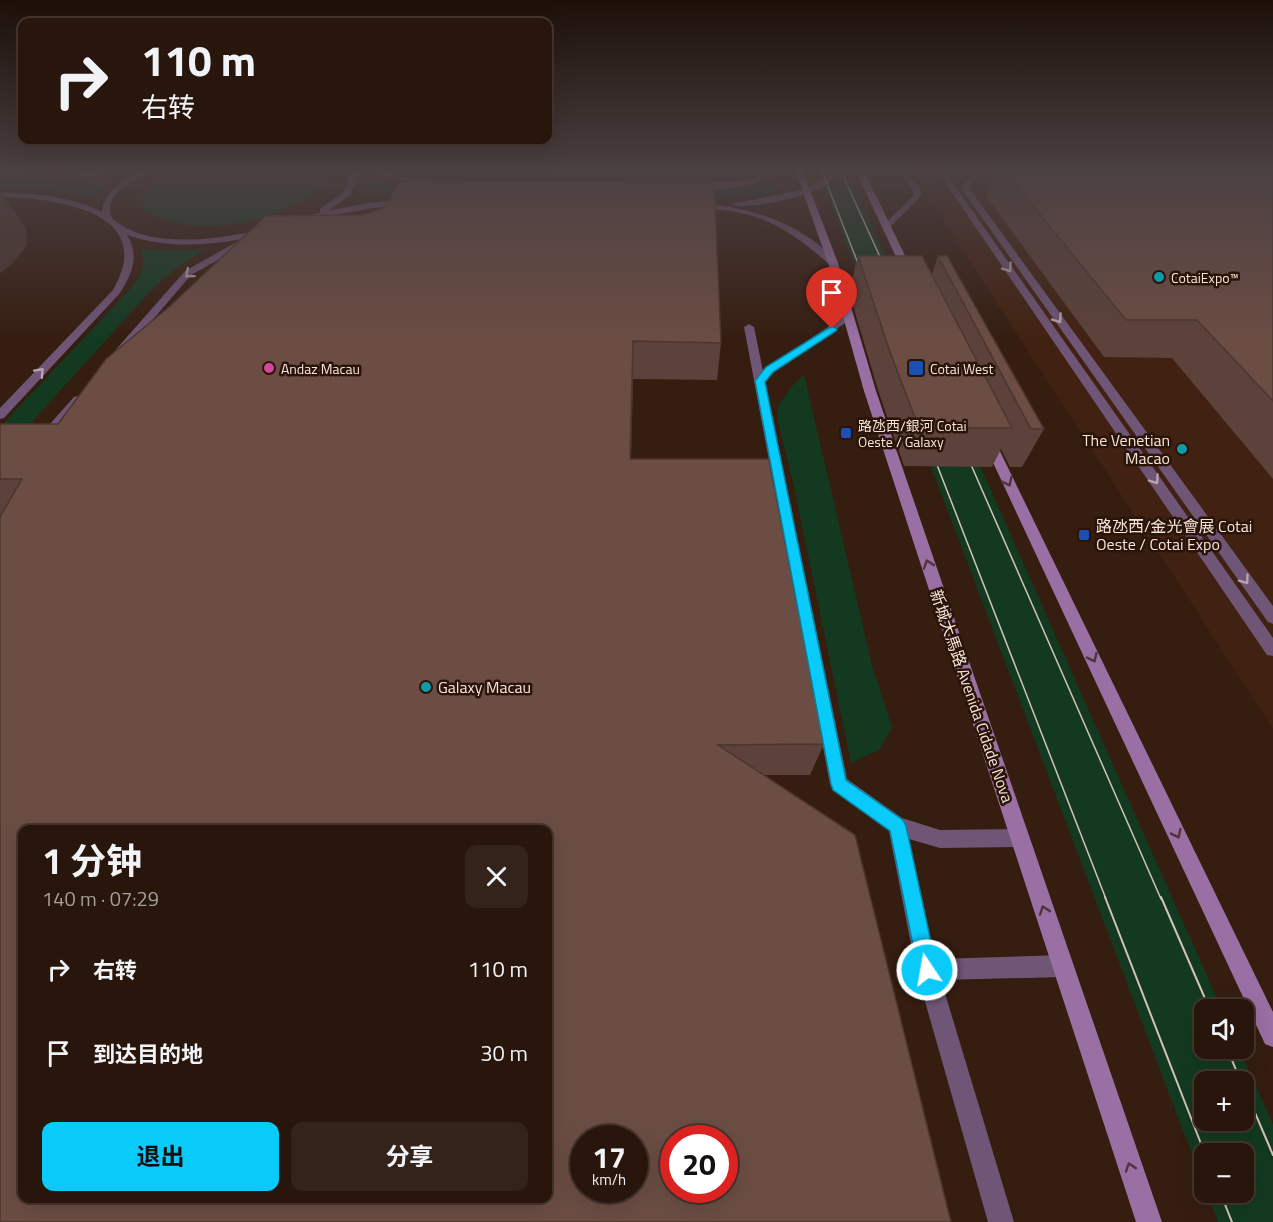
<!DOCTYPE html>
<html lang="zh">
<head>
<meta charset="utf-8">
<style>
	body { margin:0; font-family:"Titillium Web","Noto Sans SC",sans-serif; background:#34231a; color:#f1f3f6; height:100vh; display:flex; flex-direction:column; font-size:22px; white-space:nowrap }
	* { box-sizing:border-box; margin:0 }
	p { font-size:20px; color:#a59f9d }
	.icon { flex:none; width:33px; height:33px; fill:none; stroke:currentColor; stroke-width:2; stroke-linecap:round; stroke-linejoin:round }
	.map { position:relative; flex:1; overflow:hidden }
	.panel { position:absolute; left:18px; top:825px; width:534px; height:378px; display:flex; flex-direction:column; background:#28160c; border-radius:12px; box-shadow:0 6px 24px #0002,0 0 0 2px #44352d }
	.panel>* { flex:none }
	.top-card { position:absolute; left:18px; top:18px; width:534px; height:126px; border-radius:12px; box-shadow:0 6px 24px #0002,0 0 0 2px #44352d; background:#28160c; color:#f1f3f6; overflow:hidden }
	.buttons { position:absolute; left:1194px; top:999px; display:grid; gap:12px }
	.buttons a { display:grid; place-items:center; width:60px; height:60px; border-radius:12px; background:#28160c; box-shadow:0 6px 24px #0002,0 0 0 2px #44352d; font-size:30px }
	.speed { position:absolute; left:570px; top:1125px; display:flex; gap:12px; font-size:30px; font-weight:700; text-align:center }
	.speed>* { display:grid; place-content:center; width:78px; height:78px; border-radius:50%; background:#28160c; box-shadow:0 6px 24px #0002,0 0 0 2px #44352d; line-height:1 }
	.speed small { font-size:15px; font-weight:400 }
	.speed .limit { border:9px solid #d22; background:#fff; color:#111 }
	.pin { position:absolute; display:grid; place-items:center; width:51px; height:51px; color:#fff; margin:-62px -26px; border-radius:50% 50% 50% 0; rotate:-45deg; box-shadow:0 0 6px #0007 }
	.pin .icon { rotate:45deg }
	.me { position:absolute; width:66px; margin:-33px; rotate:348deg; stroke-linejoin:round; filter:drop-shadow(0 0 4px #0008) }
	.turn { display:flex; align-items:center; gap:21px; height:126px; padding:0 24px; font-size:27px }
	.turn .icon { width:78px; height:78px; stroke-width:2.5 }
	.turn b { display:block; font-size:42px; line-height:51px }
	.round { display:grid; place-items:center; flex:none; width:63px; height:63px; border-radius:12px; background:#34231a }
	.headline { display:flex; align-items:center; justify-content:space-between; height:102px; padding:0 24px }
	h1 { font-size:36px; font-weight:700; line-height:45px }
	.action { display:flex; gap:12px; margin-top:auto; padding:12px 24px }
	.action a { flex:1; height:69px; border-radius:12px; background:#0acafa; color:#111; font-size:24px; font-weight:700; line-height:69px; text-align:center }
	.action a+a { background:#34231a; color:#f1f3f6 }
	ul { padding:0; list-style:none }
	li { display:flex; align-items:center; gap:18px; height:84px; padding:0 24px }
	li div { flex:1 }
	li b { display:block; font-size:22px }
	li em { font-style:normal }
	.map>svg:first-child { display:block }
</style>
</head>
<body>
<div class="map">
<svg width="1273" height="1222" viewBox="0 0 1273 1222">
	<rect width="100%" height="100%" fill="#351d10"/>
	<path fill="#412212" d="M 910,169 L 1273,169 L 1273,729 Z"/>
	<path fill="#133a21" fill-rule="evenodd" d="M 186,169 L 316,169 L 321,173 L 321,184 C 288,224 186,241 143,209 L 142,198 C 154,183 168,176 186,169 Z
		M 818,169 L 846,169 C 974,448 1096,729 1222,1009 L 1204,1010 L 1204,1048 L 1239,1049 L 1273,1124 L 1273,1222 L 1218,1222 L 1207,1193 L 1244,1192 L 1244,1154 L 1204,1154 L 1204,1186 ZM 1204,1082 L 1244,1082 L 1244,1120 L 1204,1120 Z
		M 367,178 L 396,185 L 391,193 L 360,195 L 367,187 Z
		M 0,182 L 108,183 L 93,199 C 63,188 32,189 0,189 Z
		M 780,183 L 783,185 C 769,201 706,197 684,197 L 691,190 L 730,189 Z
		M 142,250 L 205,250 L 183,263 L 156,285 L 0,457 L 0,427 L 132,287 C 144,270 144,269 142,250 Z
		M 804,375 L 872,665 L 892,727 L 880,749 L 851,763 L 794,487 L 777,418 L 779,404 L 793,385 Z"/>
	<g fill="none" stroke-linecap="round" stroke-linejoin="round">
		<path fill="#6f5576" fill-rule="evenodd" d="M 20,169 L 29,169 L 10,180 L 3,178 Z
			M 900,169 L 907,169 L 921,190 L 921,196 L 887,230 L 884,229 L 884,225 L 913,196 L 913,190 Z
			M 936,169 L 943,169 L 1273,638 L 1273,656 L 1267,655 Z
			M 973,169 L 980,169 L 969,188 L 1273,606 L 1273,624 L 1268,622 L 961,188 Z
			M 844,309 L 852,311 L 845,323 L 774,372 L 765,382 L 847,779 L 902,818 L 940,830 L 1020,829 L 1027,831 L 1029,838 L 1027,845 L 1020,847 L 940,848 L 909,839 L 935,959 L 1063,955 L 1070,959 L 1074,966 L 1070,973 L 1063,977 L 941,980 L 1014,1222 L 988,1222 L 916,970 L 889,831 L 833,790 L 830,784 L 744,327 L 749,324 L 754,327 L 763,371 L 828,327 Z"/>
		<path fill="#6f5576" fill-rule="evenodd" d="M 120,169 L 138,169 L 76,179 L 0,180 L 0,176 L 76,175 Z
			M 145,169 L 154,169 C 141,180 117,185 111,203 C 108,211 111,219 118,223 C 154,249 222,239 263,229 L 267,232 L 249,238 L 251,240 L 250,242 L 191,275 L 120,358 L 116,359 L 111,356 L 112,354 L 185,271 L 242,239 C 205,246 163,248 127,235 C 140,256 132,274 120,293 L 4,418 L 0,419 L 0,408 L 113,290 C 159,211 55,198 0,197 L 0,193 C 35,193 70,196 102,212 C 105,189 126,179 145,169 Z
			M 348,169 L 354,169 L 358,176 L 350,195 L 328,211 L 368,203 L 405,200 L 409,202 L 305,220 L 305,216 L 320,213 L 320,209 L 344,192 L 350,176 Z
			M 358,169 L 369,169 L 403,178 L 444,181 L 448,183 L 444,185 L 403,182 Z
			M 777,169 L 785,169 C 769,183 710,196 692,186 L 696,184 L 751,180 Z
			M 833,169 L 840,169 C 836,176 832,182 824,187 C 810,195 745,212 732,204 L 805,189 L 828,176 Z
			M 696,203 C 750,207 800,221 838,263 L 830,265 C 802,240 773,218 736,212 C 722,209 707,209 693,207 L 692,205 Z
			M 78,396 L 82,397 L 82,401 L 49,440 L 41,440 L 41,434 L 74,397 Z"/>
		<path fill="#9a70a4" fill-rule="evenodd" d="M 795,169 L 802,169 L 838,263 L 876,391 L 1162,1222 L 1136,1222 L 864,391 L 828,263 Z
			M 855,169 L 863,169 L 914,274 L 912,276 L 904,274 Z
			M 988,435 L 994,439 L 1273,1012 L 1273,1047 L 1265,1044 L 982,439 Z"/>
		<path stroke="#d4c2b9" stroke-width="1.5" d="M 821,169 L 863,276
			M 840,169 L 886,270
			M 965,451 L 1161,899
			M 932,452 L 1106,899"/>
		<path stroke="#d4c2b9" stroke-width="2" d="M 1105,897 L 1205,1154
			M 1161,897 L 1210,1010
			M 1227,1048 L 1241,1082
			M 1244,1087 L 1273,1155
			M 1220,1192 L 1232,1222"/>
	</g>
	<path fill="#5c423a" d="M 996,169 L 1273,169 L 1273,479 L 1172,358 L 1104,357 L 986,196 Z
		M 858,256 L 932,274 L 938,256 L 1044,429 L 1022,467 L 1010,467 L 1001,449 L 992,467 L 904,466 L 878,390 L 849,292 Z
		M 169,307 L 721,343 L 717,380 L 633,379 L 631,459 L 824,744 L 810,775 L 764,775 L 0,1222 L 0,424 L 58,424 Z"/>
	<path fill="#4b362f" d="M 3,194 L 26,228 L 27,245 L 12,264 L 0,273 L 0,214 Z
		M 633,341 L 633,379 L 630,498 L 630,459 Z"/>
	<path fill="#6b4d43" stroke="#4b362f" stroke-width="1.5" fill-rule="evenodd" d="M 1003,169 L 1273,169 L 1273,401 L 1197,320 L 1126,320 Z
		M 400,181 L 714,183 L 721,343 L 633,341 L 630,459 L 769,459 L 824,744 L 718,745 L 855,835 L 951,1222 L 0,1222 L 0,517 L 22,479 L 0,479 L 0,424 L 58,424 L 106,359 L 169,307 L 266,216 L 363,215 L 384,208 ZM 22,830 L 548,830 L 548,1198 L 22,1198 ZM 584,1138 L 634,1138 L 634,1190 L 584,1190 ZM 674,1138 L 724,1138 L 724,1190 L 674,1190 Z
		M 0,191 L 3,194 L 3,210 L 0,214 Z
		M 858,256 L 922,256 L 1012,428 L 919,428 L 890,352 Z
		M 938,256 L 947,256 L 1044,429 L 1031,429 Z"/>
	<defs><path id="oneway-chevron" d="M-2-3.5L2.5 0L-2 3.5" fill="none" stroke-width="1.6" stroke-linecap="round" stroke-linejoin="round" transform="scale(1.5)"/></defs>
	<g stroke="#b9a4ae">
		<use href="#oneway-chevron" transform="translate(1008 268) rotate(55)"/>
		<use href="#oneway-chevron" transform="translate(189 274) rotate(140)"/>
		<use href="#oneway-chevron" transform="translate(1058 319) rotate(55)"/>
		<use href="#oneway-chevron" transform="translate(40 372) rotate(-47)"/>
		<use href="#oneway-chevron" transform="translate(1155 480) rotate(55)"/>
		<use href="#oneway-chevron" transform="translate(1245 580) rotate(54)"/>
	</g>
	<g stroke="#51343e">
		<use href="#oneway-chevron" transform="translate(1008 482) rotate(64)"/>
		<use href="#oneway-chevron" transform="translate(928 564) rotate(-109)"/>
		<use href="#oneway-chevron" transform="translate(1093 658) rotate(64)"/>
		<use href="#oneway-chevron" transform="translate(1177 834) rotate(64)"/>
		<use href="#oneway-chevron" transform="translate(1044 910) rotate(-109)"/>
		<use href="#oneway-chevron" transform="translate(1130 1167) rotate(-109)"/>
	</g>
	<linearGradient id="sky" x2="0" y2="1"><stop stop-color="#1d1009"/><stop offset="0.5" stop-color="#4b4042"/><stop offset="1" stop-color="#4b4042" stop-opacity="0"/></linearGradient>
	<rect width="1273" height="340" fill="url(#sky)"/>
	<path fill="#0acafa" stroke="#0683a2" stroke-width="1.5" d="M 832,326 L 837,329 L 836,331 L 773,372 L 765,382 L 846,780 L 903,820 L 906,826 L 937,970 L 934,977 L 927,980 L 920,977 L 918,970 L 890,831 L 833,790 L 831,784 L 755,381 L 766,367 Z"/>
	<g fill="#0f9aa8" stroke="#2a1307" stroke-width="2">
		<circle cx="1159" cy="277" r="6"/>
		<circle cx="1182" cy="449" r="6"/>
		<circle cx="426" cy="687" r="6"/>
	</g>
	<circle fill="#d1479c" stroke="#2a1307" stroke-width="2" cx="269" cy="368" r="6"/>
	<g fill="#1a4fb4" stroke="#2a1307" stroke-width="2">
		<rect x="908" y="360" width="16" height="16" rx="3"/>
		<rect x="840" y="427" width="12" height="12" rx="3"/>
		<rect x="1078" y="529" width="12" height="12" rx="3"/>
	</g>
	<g text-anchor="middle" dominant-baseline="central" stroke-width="5" stroke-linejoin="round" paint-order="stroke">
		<g font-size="14" fill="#f5e4dc" stroke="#2a1307" text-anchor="start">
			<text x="1171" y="277">CotaiExpo™</text>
			<text x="281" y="368">Andaz Macau</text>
			<text x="930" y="368">Cotai West</text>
			<text x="858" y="425">路氹西/銀河 Cotai<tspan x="858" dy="16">Oeste / Galaxy</tspan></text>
		</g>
		<g font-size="16" fill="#f5e4dc" stroke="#2a1307" text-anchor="start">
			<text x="1170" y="440" text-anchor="end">The Venetian<tspan x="1170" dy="18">Macao</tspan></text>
			<text x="1096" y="526">路氹西/金光會展 Cotai<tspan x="1096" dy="18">Oeste / Cotai Expo</tspan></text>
			<text x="438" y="687">Galaxy Macau</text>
		</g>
		<g font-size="16" fill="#f5e4dc" stroke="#2a1307">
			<text transform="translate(972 696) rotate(71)">新城大馬路 Avenida Cidade Nova</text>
		</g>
	</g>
</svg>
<div class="buttons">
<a><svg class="icon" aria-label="sound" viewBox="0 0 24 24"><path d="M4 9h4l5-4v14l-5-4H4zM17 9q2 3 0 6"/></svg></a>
<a>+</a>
<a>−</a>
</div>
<div class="speed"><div>17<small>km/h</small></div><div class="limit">20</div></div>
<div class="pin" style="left:832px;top:329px;background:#d93025"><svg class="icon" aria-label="arrive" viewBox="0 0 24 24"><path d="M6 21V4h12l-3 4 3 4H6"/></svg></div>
<svg class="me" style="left:927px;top:970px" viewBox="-20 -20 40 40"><circle r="17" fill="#0acafa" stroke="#fff" stroke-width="3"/><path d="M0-11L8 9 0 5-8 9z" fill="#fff"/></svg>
<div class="top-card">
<div class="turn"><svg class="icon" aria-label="right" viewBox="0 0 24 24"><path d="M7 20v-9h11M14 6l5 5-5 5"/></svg><div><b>110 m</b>右转</div></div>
</div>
<section class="panel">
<div class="headline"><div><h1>1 分钟</h1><p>140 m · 07:29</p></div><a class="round"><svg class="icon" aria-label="close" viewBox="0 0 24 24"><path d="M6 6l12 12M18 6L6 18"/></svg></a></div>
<ul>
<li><svg class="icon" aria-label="right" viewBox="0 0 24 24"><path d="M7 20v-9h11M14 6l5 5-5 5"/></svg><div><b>右转</b></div><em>110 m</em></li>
<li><svg class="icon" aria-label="arrive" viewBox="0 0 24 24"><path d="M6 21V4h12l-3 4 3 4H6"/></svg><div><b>到达目的地</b></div><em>30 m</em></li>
</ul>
<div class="action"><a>退出</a><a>分享</a></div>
</section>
</div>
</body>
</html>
